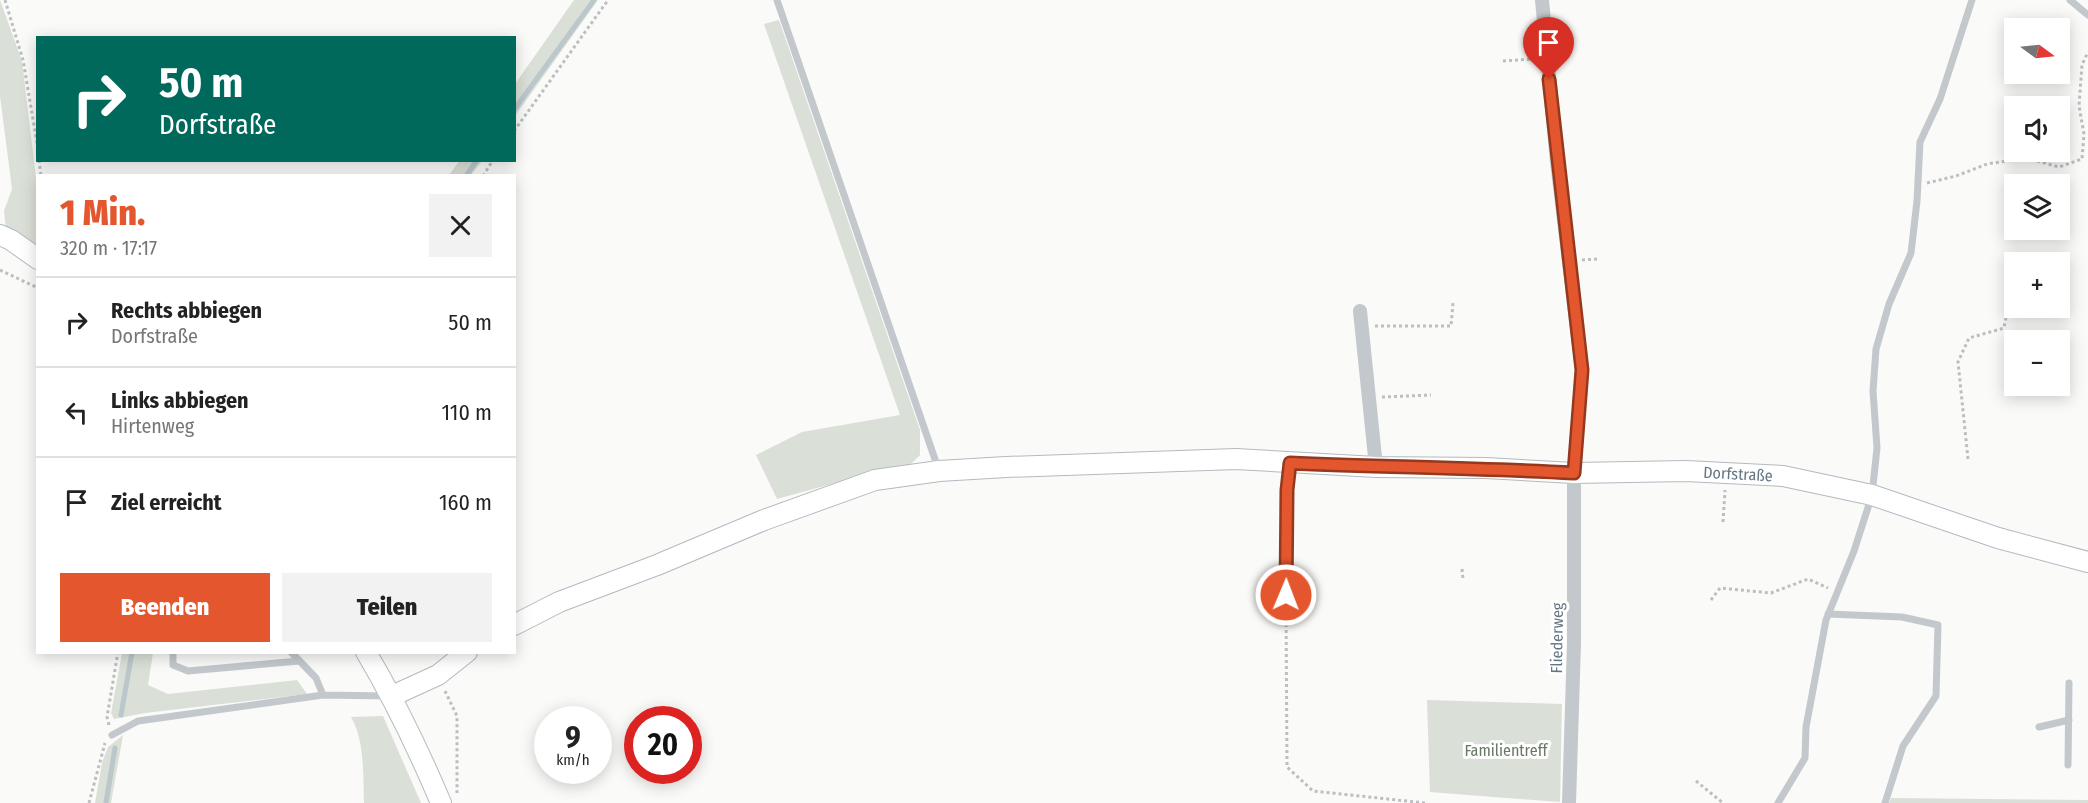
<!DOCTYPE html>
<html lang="de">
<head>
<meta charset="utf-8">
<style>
	body { margin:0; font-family:"Fira Sans Condensed",sans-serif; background:#f2f2f2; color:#222; height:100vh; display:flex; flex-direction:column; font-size:22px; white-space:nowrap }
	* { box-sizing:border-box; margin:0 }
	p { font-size:20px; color:#767676 }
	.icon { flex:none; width:33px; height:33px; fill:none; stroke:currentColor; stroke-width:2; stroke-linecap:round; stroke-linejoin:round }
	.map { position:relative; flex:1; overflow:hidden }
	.sheet { position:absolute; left:36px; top:174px; width:480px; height:480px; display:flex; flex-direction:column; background:#fff; border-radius:0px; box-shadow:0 3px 15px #0003 }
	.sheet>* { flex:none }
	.banner { position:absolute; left:36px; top:36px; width:480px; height:126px; border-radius:0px; box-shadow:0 3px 15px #0003; background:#00695c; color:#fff; overflow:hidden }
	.needle { width:39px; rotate:105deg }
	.fabs { position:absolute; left:2004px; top:18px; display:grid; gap:12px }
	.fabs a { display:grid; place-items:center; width:66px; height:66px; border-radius:0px; background:#fff; box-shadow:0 3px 15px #0003; font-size:30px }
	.speed { position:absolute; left:534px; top:706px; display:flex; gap:12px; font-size:30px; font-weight:700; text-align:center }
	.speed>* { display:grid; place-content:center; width:78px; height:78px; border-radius:50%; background:#fff; box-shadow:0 3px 15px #0003; line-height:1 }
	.speed small { font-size:15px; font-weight:400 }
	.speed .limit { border:9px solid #d22; background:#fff; color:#111 }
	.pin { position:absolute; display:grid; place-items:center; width:51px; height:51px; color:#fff; margin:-62px -26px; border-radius:50% 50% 50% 0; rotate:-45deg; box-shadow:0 0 6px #0007 }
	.pin .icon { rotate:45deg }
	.me { position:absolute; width:66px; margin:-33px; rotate:1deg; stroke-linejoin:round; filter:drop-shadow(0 0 4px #0008) }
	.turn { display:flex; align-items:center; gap:21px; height:126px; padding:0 24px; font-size:27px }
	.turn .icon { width:78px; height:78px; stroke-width:2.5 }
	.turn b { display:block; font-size:42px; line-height:51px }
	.round { display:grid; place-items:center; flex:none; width:63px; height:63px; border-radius:0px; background:#f2f2f2 }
	.head { display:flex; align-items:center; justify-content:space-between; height:102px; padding:0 24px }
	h1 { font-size:36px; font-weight:800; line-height:45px; color:#e4572e }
	.button { display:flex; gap:12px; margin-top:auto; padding:12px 24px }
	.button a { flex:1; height:69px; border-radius:0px; background:#e4572e; color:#fff; font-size:24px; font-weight:800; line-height:69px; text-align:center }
	.button a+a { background:#f2f2f2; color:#222 }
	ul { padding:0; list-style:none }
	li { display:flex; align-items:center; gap:18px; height:90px; padding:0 24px; border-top:2px solid #e0e0e0 }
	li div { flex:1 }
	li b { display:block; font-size:22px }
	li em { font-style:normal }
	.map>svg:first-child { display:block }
</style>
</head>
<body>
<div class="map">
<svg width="2088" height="803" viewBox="0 0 2088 803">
	<rect width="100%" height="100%" fill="#fafaf8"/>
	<path fill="#dadfd7" d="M 0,0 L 22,61 L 37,186 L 37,249 L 6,230 L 4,211 L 12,189 L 0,96 Z
		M 574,0 L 598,0 L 515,116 L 515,84 Z
		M 779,20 L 920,430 L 920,455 L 907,468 L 857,477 L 777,499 L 756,455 L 802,432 L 900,415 L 764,24 Z
		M 460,160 L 482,160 L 482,161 L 471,175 L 449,175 Z
		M 122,653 L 153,653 L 148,685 L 168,694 L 297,680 L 307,694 L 145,713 L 114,719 L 111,713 Z
		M 1427,700 L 1562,704 L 1560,802 L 1430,792 Z
		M 383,716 L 421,803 L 364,803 C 363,776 365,741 351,717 Z
		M 123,735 L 111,803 L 95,803 L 102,763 L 108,747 Z
		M 1891,798 L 2088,800 L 2088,803 L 1889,803 Z"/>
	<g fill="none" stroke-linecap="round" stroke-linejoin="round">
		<path stroke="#bbc7cb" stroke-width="5" d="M 514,110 L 594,0
			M 466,176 L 477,160
			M 121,715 L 132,652
			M 106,803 L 115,748"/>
		<defs>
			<path id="secondary" d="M 0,235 L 11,240 L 38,259
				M 514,625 L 559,602 L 657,565 L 764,520 L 875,480 L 939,471 L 1006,467 L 1236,459 L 1376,467 L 1486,468 L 1574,473 L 1686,471 L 1783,476 L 1872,495 L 1998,538 L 2088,562
				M 366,652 C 395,701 419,751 441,803
				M 392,696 L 438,675 L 467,652"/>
		</defs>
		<use href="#secondary" stroke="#b3babf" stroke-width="22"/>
		<path stroke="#bbbfc2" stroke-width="3" stroke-dasharray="3 3" stroke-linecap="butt" d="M 5,0 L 23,60 L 38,149
			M 1503,61 L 1533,59
			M 514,131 L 608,0
			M 39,160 L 41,176
			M 483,176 L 493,160
			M 1927,183 L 1956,176 L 1987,164 L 2026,158 L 2059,167 L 2082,159 L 2084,134 L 2079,106 L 2082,65 L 2088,52
			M 1582,260 L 1597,259
			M 0,270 L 38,288
			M 1375,326 L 1451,326 L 1453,303
			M 1382,397 L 1431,395
			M 1968,459 L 1958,362 L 1969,338 L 2004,328 L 2010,296
			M 1723,522 L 1725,490
			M 1462,569 L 1463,579
			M 1711,600 L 1720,588 L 1771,593 L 1808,579 L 1828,588
			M 1286,606 L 1287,767 L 1313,791 L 1425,803
			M 445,691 L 457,716 L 457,793
			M 109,725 L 107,717 L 118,652
			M 1696,781 L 1723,803
			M 89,803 L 105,743"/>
		<path stroke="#c3c8cc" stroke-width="7" d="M 777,0 L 938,468
			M 2070,0 L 2088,15
			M 1286,595 L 1287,490 L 1290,465
			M 1828,614 L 1902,617 L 1938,625 L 1936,696 L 1903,746 L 1885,803
			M 173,652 L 173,665 L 188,671 L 299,661
			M 291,652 L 316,678 L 323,695
			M 2039,727 L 2069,720
			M 112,735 L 138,721 L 323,695 L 387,696
			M 2068,765 L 2069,683
			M 1778,803 L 1805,758 L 1806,727 L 1826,620 L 1854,551 L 1872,495 L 1877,448 L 1873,391 L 1876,349 L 1889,304 L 1911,253 L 1917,201 L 1920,142 L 1940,99 L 1972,0"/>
		<path stroke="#c3c8cc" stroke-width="14" d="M 1542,0 L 1557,162 L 1582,370 L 1574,473 L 1574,643 L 1569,803
			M 1360,311 L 1376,467"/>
		<use href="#secondary" stroke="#fff" stroke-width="20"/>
	</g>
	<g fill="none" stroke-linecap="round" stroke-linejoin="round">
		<defs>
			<path id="route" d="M 1286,595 L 1287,490 L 1290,463 C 1384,467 1479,468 1574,473 L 1582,370 L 1549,79"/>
		</defs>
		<use href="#route" stroke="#94391e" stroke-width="15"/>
		<use href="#route" stroke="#e4572e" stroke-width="10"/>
	</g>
	<g text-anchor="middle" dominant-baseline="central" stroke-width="6" stroke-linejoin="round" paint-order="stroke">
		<g font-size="16" fill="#657683" stroke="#fff">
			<text transform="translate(1738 474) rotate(3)">Dorfstraße</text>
			<text transform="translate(1557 638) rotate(-89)">Fliederweg</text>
		</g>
		<g font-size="16" fill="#687a64" stroke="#fff">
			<text x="1506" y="750">Familientreff</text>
		</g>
	</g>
</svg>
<div class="fabs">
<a><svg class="needle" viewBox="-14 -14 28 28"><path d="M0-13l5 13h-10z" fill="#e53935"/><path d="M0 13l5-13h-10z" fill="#767676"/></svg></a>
<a><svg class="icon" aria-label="sound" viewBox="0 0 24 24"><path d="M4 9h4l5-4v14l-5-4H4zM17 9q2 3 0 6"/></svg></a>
<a><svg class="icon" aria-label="layers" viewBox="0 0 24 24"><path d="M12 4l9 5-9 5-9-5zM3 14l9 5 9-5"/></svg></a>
<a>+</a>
<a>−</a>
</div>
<div class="speed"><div>9<small>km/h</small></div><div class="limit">20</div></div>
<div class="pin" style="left:1549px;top:79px;background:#d93025"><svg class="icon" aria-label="arrive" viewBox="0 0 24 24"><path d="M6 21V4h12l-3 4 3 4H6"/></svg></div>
<svg class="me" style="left:1286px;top:595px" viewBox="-20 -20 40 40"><circle r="17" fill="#e4572e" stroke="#fff" stroke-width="3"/><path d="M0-11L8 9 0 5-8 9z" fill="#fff"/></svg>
<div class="banner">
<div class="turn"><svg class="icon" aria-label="right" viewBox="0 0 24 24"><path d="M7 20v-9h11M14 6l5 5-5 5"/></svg><div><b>50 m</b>Dorfstraße</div></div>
</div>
<section class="sheet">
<div class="head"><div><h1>1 Min.</h1><p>320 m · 17:17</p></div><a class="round"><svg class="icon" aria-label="close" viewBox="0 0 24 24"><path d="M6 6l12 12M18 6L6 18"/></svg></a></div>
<ul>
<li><svg class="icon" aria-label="right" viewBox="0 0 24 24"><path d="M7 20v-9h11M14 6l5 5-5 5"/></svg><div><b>Rechts abbiegen</b><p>Dorfstraße</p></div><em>50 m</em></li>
<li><svg class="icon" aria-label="left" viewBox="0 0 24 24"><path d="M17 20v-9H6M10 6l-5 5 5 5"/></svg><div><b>Links abbiegen</b><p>Hirtenweg</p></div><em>110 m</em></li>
<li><svg class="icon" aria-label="arrive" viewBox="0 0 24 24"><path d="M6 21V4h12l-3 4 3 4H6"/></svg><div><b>Ziel erreicht</b></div><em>160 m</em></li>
</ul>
<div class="button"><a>Beenden</a><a>Teilen</a></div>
</section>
</div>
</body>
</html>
